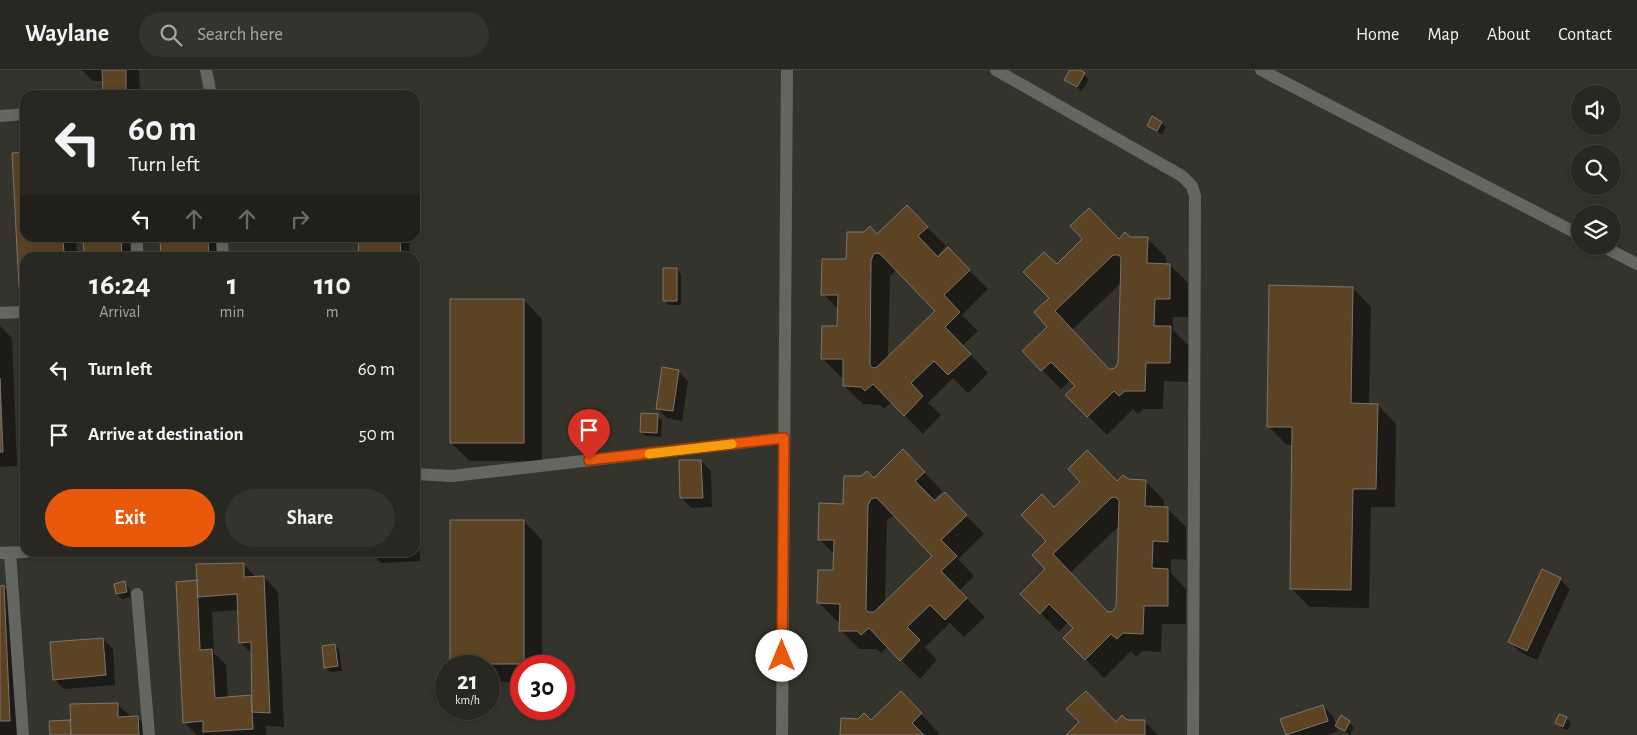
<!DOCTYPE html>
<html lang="en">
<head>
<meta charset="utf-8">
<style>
	body { margin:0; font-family:"Alegreya Sans",sans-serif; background:#34332e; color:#f1f3f6; height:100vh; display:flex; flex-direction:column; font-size:19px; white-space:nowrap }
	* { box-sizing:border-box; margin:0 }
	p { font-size:16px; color:#a5a5a5 }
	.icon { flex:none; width:28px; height:28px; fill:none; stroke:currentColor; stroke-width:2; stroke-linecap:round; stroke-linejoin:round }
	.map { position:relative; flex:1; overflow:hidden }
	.details { position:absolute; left:20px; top:182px; width:400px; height:305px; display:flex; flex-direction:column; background:#282721; border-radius:15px; box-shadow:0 2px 8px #0003,0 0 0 1px #44443f }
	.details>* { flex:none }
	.hud { position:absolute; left:20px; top:20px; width:400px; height:152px; border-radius:15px; box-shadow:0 2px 8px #0003,0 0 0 1px #44443f; background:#282721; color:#f1f3f6; overflow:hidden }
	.buttons { position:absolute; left:1571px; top:15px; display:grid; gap:10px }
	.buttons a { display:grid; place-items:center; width:50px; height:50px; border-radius:50%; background:#282721; box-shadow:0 2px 8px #0003,0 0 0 1px #44443f; font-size:25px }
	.speed { position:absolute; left:435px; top:585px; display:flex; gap:10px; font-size:25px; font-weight:700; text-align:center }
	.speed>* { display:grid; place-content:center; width:65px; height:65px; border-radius:50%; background:#282721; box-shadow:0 2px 8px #0003,0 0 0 1px #44443f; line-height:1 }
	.speed small { font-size:12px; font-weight:400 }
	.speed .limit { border:8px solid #d22; background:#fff; color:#111 }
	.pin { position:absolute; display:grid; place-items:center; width:42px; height:42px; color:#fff; margin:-51px -21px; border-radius:50% 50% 50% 0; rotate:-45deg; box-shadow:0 0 5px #0007 }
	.pin .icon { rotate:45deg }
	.me { position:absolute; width:55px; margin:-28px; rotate:0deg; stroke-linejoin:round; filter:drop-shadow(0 0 4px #0008) }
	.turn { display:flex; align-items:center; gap:18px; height:105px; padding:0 25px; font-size:22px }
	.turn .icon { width:65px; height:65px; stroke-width:2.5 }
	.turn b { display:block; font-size:35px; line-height:42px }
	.lanes { display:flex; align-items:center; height:48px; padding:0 25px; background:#0003; justify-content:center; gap:25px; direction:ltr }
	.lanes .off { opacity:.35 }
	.eta { display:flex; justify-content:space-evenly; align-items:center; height:85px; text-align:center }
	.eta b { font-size:30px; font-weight:700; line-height:35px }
	.cta { display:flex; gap:10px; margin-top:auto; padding:10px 25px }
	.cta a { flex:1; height:58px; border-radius:30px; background:#ea580c; color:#fff; font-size:20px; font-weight:700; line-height:58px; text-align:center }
	.cta a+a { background:#34332e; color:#f1f3f6 }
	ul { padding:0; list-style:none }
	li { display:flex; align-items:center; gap:15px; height:65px; padding:0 25px }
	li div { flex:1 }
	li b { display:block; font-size:19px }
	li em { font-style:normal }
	header { display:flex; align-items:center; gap:30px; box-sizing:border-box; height:70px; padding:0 25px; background:#282721; border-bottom:1px solid #44443f }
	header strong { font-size:24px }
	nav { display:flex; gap:28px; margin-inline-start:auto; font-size:18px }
	.search { width:350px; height:45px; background:#34332e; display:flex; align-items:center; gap:12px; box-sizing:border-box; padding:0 18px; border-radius:28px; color:#a5a5a5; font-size:19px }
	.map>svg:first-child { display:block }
</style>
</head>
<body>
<header>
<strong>Waylane</strong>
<div class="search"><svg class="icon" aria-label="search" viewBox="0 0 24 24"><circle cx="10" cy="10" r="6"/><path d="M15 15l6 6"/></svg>Search here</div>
<nav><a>Home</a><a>Map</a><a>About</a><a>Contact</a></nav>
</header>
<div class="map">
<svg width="1637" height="665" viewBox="0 0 1637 665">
	<rect width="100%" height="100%" fill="#35342c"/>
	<path fill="#0007" fill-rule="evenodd" d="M 82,0 L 139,0 L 140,25 L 107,25 L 104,22 L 104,11 L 93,11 Z
		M 1071,0 L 1077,0 L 1089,9 L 1082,21 L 1066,9 Z
		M 1162,53 L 1166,57 L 1162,65 L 1149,56 Z
		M 25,84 L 25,168 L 76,168 L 77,188 L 25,188 L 25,221 L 20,216 Z
		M 925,155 L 946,176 L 936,186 L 938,188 L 966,197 L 988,219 L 962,245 L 978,261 L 962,276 L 988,303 L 968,323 L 953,308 L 928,333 L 941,345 L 923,364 L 892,332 L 884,339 L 880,335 L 863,334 L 844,316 L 844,307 L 841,307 L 822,288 L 838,257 L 839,240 L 823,224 L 848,191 L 878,165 ZM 896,201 L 899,202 L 937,241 L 888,288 L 890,206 Z
		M 84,168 L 130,168 L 131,188 L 85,188 Z
		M 161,168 L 222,168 L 222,188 L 162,188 Z
		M 359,168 L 409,168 L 410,188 L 361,188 Z
		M 1129,168 L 1147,168 L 1166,187 L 1166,195 L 1170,195 L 1188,213 L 1188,247 L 1173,247 L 1173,260 L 1189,276 L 1188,312 L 1164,311 L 1163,339 L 1144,339 L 1138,344 L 1133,339 L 1107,365 L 1067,325 L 1077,316 L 1071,310 L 1061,319 L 1024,282 L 1049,257 L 1051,228 L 1057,196 L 1119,170 ZM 1121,213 L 1118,297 L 1113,301 L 1110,300 L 1072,260 Z
		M 676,199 L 681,204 L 681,235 L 669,235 L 664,230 Z
		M 1353,218 L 1371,237 L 1369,335 L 1378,335 L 1396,354 L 1395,437 L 1371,437 L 1369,538 L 1310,537 L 1291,518 L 1293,375 L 1287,375 L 1268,356 Z
		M 524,230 L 542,249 L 542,391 L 470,391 L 451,373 Z
		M 0,256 L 12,268 L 17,396 L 0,397 Z
		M 678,301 L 688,311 L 682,351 L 667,348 L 657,338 Z
		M 657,346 L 662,350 L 661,367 L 646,366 L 641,361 Z
		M 701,391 L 711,401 L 712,437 L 691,438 L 681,427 Z
		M 922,400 L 942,421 L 933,430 L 963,442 L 984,464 L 958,489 L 974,506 L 959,521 L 985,547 L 964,567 L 950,553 L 925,577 L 937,590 L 920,609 L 888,576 L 881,583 L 877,579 L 859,579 L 841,560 L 841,552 L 837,551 L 819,533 L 834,501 L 835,485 L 819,469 L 844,435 L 874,410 ZM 893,446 L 896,446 L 934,486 L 885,533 L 887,450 Z
		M 1127,411 L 1145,411 L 1164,430 L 1164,438 L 1167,438 L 1186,457 L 1186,490 L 1171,489 L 1171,503 L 1186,519 L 1186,554 L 1162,554 L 1161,582 L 1142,581 L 1136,587 L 1131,581 L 1104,608 L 1065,568 L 1074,558 L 1068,552 L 1059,562 L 1022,524 L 1047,499 L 1048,471 L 1055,439 L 1117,413 ZM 1119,456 L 1116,539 L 1110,543 L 1108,543 L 1070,503 Z
		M 415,447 L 418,449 L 420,491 L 381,493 L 371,482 L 415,482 Z
		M 524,451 L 542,470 L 542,596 L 521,596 L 521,612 L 489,612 L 489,596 L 454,596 L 452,594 Z
		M 243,494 L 257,508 L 264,507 L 278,522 L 284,657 L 266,656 L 266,665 L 197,665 L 184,652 L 177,513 L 198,511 ZM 239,540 L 241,573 L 252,584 L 252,627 L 228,628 L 226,595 L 214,583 L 212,542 Z
		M 1560,509 L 1570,519 L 1537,590 L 1520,582 L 1510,572 Z
		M 124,513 L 129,518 L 131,527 L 122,529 L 117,524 Z
		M 0,517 L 3,517 L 18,531 L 24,665 L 0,665 Z
		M 103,569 L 113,579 L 115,615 L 64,619 L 54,609 Z
		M 335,575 L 339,580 L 342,601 L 330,602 L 326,598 Z
		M 117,634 L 131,647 L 137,647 L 152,662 L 152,665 L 51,665 L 51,652 L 72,651 Z
		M 1323,636 L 1333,646 L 1338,661 L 1327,665 L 1287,665 L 1282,650 Z
		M 919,642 L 939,663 L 937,665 L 842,665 L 871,652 Z
		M 1341,647 L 1354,657 L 1350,665 L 1337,656 Z
		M 1566,648 L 1571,653 L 1568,660 L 1561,658 L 1557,653 Z
		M 1126,651 L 1144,651 L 1158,665 L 1068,665 Z"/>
	<path fill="#5b4324" stroke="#7b756d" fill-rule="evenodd" d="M 102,0 L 126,0 L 126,22 L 103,23 Z
		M 1070,0 L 1080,0 L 1085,3 L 1077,17 L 1064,10 Z
		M 1152,46 L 1162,52 L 1157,61 L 1147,56 Z
		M 25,82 L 25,168 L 63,168 L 64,184 L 45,184 L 45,188 L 25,188 L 25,216 L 19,217 L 12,83 Z
		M 907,135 L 928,157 L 918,166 L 938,187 L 948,177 L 970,200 L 944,225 L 960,242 L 945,257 L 971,284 L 948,305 L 934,291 L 911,313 L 923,326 L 904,346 L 873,314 L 865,321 L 861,317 L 843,316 L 843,289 L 821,289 L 822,256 L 837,256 L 838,225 L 821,225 L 822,189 L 846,189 L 847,162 L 864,162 L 870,156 L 877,164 ZM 877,183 L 880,184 L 935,241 L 877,297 L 874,298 L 871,297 L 870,295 L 871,190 L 874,184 Z
		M 1089,138 L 1119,169 L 1125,162 L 1130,167 L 1148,167 L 1147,193 L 1170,194 L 1170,229 L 1155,229 L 1154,256 L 1171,256 L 1170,293 L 1146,293 L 1145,321 L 1125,321 L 1119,326 L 1114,321 L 1087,347 L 1065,325 L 1075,316 L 1051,292 L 1041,301 L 1022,281 L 1047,257 L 1034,242 L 1049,228 L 1023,202 L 1044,182 L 1057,194 L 1082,169 L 1070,156 ZM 1113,185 L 1119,185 L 1121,188 L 1118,293 L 1115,298 L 1112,299 L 1109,299 L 1055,241 Z
		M 83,168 L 121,168 L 122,188 L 84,188 Z
		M 160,168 L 208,168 L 209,188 L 161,188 Z
		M 358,168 L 400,168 L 401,188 L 359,188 Z
		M 663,198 L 677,198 L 677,231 L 663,231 Z
		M 1269,215 L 1353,217 L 1351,333 L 1378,334 L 1376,419 L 1353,419 L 1351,520 L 1290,519 L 1292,357 L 1267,357 Z
		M 450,229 L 524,229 L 524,373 L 450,373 Z
		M 662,297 L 679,300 L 673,341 L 656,339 Z
		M 0,308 L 3,382 L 0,382 Z
		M 641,343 L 658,344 L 657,363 L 640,362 Z
		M 903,379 L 925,402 L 915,411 L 935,431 L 945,422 L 967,445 L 941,470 L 957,486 L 941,501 L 967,528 L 945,550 L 930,535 L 907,557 L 920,570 L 900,591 L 869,558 L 861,565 L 857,561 L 839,561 L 840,534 L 817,533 L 818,500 L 833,500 L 834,470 L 818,470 L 819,433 L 843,434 L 844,406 L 861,406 L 867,401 L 874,408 ZM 874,428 L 877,428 L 932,486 L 874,542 L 868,542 L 866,539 L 868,435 L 871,429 Z
		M 1087,380 L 1117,411 L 1123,405 L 1128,409 L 1146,410 L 1145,436 L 1168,437 L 1168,472 L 1153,471 L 1152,498 L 1168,499 L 1168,536 L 1144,536 L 1143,564 L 1123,563 L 1117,569 L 1111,564 L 1085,590 L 1063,568 L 1073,558 L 1049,534 L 1040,544 L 1020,524 L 1045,499 L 1032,485 L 1046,471 L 1021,445 L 1042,424 L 1054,437 L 1080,412 L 1068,399 ZM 1114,427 L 1117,428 L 1119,431 L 1116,536 L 1113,541 L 1110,542 L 1107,541 L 1053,484 L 1111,428 Z
		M 679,390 L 701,390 L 703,428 L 680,428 Z
		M 450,450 L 524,450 L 524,594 L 450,594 Z
		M 244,493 L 244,507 L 264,506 L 270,643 L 252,642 L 251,572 L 239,573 L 237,524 L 198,527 L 196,494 Z
		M 1542,499 L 1561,508 L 1527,581 L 1508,572 Z
		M 197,510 L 200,580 L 212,579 L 215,628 L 251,625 L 253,659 L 203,662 L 203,651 L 183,653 L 176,512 Z
		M 125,511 L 127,522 L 116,524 L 114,514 Z
		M 4,515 L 10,651 L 0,651 L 0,516 Z
		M 103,568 L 106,605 L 53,610 L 50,572 Z
		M 335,574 L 338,596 L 324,598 L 322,576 Z
		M 901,621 L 922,643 L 912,653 L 924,665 L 840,665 L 841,648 L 858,649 L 864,643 L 871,650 Z
		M 1086,621 L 1116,652 L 1122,645 L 1127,650 L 1145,650 L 1145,665 L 1066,665 L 1079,652 L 1066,639 Z
		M 118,633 L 118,647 L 138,646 L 139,665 L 71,665 L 70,634 Z
		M 1323,635 L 1328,651 L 1286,665 L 1280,649 Z
		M 1559,644 L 1567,647 L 1563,657 L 1555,653 Z
		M 1341,645 L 1350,651 L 1345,661 L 1335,656 Z
		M 70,650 L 71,665 L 50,665 L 49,651 Z"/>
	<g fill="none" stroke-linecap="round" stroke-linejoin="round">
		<path stroke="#646662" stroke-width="12" d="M 206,0 L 211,25
			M 996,0 L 1182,106 L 1192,116 L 1195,126 L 1193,665
			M 1261,0 L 1580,165
			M 0,46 L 25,44
			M 137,168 L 137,188
			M 222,168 L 223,188
			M 1602,176 L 1637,194
			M 0,243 L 25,242
			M 415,404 L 452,406 L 784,368
			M 0,483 L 25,482
			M 10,483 L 23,665
			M 137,524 L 149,665
			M 782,665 L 787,0"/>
	</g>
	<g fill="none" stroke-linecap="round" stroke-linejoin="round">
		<defs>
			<path id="route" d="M 589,390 L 784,368 L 782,586"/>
		</defs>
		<use href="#route" stroke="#983908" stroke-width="12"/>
		<use href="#route" stroke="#ea580c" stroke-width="9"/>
		<path stroke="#f59e0b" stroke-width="9" d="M 649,384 L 732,374"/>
	</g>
</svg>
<div class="buttons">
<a><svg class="icon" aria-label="sound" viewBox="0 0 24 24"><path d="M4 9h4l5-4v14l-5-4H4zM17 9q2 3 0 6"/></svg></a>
<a><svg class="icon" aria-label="search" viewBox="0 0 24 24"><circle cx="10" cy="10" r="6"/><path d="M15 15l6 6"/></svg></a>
<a><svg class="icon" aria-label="layers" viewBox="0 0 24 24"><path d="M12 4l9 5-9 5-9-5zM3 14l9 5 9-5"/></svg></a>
</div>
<div class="speed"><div>21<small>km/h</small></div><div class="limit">30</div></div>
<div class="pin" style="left:589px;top:390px;background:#d93025"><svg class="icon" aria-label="arrive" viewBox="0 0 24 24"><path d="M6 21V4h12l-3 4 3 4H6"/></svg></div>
<svg class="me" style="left:782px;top:586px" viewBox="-20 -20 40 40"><circle r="19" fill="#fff"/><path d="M0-13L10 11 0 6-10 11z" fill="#ea580c"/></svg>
<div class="hud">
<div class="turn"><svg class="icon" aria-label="left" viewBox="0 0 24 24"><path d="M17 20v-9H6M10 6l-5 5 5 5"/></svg><div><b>60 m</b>Turn left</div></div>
<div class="lanes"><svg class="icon" aria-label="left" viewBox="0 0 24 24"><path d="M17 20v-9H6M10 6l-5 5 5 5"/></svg><svg class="icon off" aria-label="ahead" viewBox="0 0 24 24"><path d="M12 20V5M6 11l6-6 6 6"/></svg><svg class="icon off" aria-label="ahead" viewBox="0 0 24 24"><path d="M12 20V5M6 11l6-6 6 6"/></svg><svg class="icon off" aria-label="right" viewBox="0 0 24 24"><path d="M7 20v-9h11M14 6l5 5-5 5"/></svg></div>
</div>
<section class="details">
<div class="eta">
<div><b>16:24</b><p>Arrival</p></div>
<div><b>1</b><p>min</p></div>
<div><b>110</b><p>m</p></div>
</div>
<ul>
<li><svg class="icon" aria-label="left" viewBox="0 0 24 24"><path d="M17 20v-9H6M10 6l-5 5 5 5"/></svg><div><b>Turn left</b></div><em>60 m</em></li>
<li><svg class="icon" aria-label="arrive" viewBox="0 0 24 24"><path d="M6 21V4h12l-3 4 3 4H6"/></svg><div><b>Arrive at destination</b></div><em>50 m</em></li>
</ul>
<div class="cta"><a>Exit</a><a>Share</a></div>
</section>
</div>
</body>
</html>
